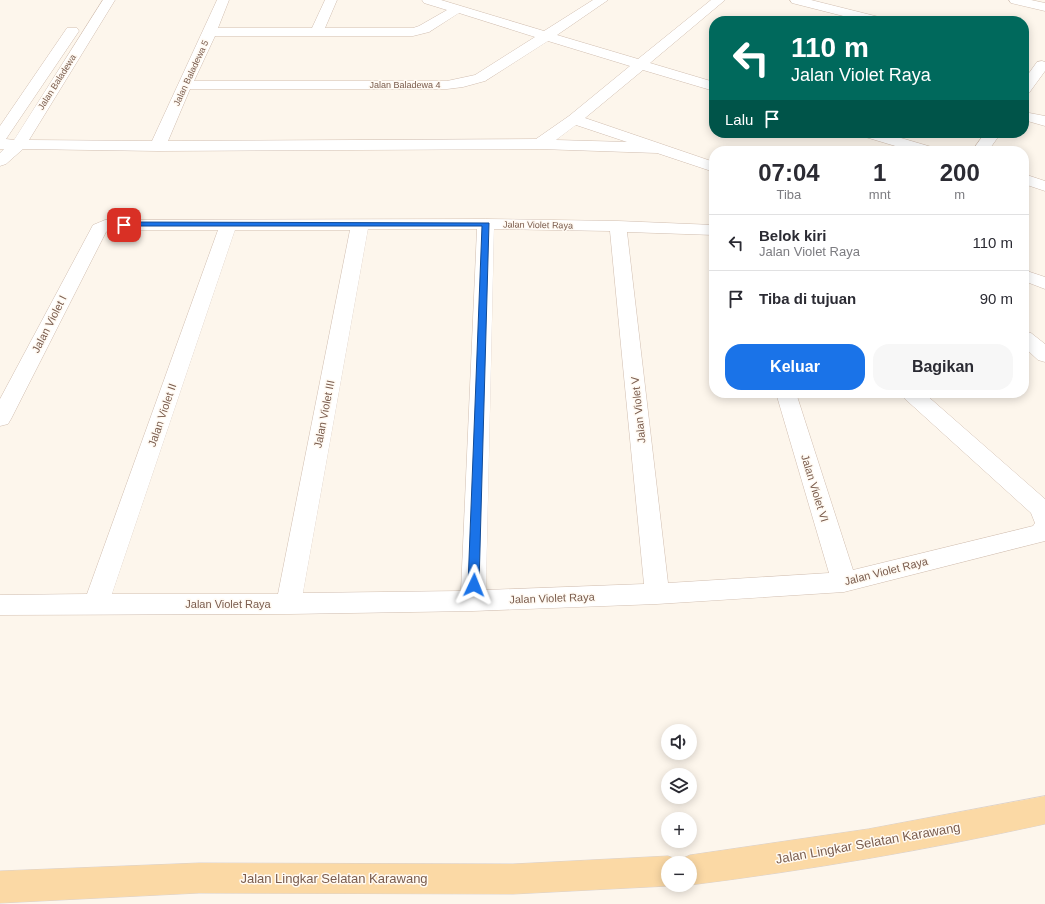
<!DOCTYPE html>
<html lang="id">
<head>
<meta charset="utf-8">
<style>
	body { margin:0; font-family:Arial,sans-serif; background:#f7f7f7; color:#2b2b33; height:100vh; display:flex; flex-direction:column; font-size:15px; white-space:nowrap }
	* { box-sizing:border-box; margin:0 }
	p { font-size:13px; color:#7c7c81 }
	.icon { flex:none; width:22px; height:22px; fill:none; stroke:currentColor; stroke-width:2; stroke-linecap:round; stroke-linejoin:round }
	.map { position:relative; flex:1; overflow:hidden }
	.panel { position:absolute; left:709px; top:146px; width:320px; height:252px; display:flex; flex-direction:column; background:#fff; border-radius:16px; box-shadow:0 2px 10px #0003 }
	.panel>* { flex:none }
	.top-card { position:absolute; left:709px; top:16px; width:320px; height:122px; border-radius:16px; box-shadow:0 2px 10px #0003; background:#00695c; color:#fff; overflow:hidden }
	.buttons { position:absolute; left:661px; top:724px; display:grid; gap:8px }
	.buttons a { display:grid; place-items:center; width:36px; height:36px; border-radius:50%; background:#fff; box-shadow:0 2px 10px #0003; font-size:20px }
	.pin { position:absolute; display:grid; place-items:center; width:34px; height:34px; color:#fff; margin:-17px; border-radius:8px; box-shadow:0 2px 6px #0006 }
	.me { position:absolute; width:44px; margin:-22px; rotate:2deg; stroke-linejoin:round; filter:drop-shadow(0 0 3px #0008) }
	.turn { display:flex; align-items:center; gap:14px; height:84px; padding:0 16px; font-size:18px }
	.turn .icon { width:52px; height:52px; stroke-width:2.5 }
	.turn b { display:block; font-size:28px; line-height:34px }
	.then { display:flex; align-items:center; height:38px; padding:0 16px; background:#0003; gap:8px; font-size:15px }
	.eta { display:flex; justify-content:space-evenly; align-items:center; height:68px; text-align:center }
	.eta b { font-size:24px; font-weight:600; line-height:28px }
	.cta { display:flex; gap:8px; margin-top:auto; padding:8px 16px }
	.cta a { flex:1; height:46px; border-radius:16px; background:#1a73e8; color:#fff; font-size:16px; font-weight:600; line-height:46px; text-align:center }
	.cta a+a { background:#f7f7f7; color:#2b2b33 }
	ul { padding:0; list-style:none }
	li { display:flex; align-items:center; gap:12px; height:56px; padding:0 16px; border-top:1px solid #e1e1e2 }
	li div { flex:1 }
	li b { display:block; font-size:15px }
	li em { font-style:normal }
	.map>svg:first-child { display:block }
</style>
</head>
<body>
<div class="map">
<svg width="1045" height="904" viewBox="0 0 1045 904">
	<rect width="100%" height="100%" fill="#fdf6ec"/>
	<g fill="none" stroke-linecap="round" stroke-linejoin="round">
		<defs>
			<path id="street" d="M 103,0 L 115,0 L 29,140 L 152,141 L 217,0 L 229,0 L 218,28 L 312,28 L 325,0 L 337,0 L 325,28 L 413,28 L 419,26 L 447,10 L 424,3 L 422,0 L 441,0 L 544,31 L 593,0 L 608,0 L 557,35 L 638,59 L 711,0 L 725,0 L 650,63 L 714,82 L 714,91 L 643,70 L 585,118 L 714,162 L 714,172 L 657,153 L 540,149 L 158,151 L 23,149 L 6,164 L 0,166 L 0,153 L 4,149 L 0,149 L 0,126 L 67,28 L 77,28 L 79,31 L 6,139 L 14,140 ZM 459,13 L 535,37 L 475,75 L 447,81 L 194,81 L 215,36 L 413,36 L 429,32 ZM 548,41 L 630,66 L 569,116 L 536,139 L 168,141 L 190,89 L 447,89 L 463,87 L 485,81 ZM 576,125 L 627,142 L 556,140 Z
				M 790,0 L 811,0 L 883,18 L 884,21 L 863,21 L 792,3 Z
				M 1009,0 L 1031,0 L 1045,3 L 1045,11 L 1011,3 Z
				M 1042,61 L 1045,62 L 1045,71 L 1029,93 L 1024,94 L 1024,80 L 1037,62 Z
				M 1024,112 L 1045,116 L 1045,126 L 1024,120 Z
				M 859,133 L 884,133 L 935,148 L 937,151 L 912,151 L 862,136 Z
				M 985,133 L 1001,133 L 988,151 L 972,151 Z
				M 1024,174 L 1045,181 L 1045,191 L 1024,184 Z
				M 486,219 L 618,221 L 714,225 L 714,235 L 627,232 L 668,583 L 829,573 L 776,393 L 796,393 L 853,570 L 1033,526 L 1035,523 L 1031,513 L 904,398 L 901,393 L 924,393 L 1045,499 L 1045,541 L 844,592 L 657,604 L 473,611 L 289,614 L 0,615 L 0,595 L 87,594 L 218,230 L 109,230 L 106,232 L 11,419 L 8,424 L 0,426 L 0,399 L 93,225 L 105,220 ZM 368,229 L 477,229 L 461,591 L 303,593 ZM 494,229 L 610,231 L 644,584 L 486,590 ZM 235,230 L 350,230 L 278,594 L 112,594 Z
				M 1024,270 L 1045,277 L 1045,289 L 1024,281 Z
				M 1024,331 L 1031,333 L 1045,344 L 1045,362 L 1038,360 L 1024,347 Z"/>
			<path id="primary" d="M 1045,796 L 1045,824 C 927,850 809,870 690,885 L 690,863 L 668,863 L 668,885 L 671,885 L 668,886 L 513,894 L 199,893 L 0,903 L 0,871 L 199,863 L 513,864 L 668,856 L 679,860 L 690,855 L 868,829 Z"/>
		</defs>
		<use href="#street" stroke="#d1beb0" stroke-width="1"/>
		<use href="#primary" stroke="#dad1cd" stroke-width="1"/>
		<use href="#street" fill="#fff" fill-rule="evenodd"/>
		<use href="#primary" fill="#fbd9a5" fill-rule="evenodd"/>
	</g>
	<path fill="#1a73e8" stroke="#114b97" d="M 124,222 L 489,223 L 479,585 L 477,588 L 474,589 L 470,588 L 468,585 L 482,226 L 121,226 L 121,223 Z"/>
	<g text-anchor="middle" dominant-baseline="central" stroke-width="3" stroke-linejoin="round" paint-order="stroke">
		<g font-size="9" fill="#7a5c4d" stroke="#fffaf3">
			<text transform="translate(191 73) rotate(-65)">Jalan Baladewa 5</text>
			<text transform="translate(57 82) rotate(-58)">Jalan Baladewa</text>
			<text x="405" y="85">Jalan Baladewa 4</text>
			<text transform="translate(538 225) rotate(1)">Jalan Violet Raya</text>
		</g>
		<g font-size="11" fill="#7a5c4d" stroke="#fffaf3">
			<text transform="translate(49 324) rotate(-63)">Jalan Violet I</text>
			<text transform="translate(638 410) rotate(-96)">Jalan Violet V</text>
			<text transform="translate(324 414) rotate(-79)">Jalan Violet III</text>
			<text transform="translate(162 415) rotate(-71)">Jalan Violet II</text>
			<text transform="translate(815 488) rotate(73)">Jalan Violet VI</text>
			<text transform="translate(886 571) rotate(-14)">Jalan Violet Raya</text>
			<text transform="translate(552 598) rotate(-2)">Jalan Violet Raya</text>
			<text x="228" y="604">Jalan Violet Raya</text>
		</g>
		<g font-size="13" fill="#7a5c4d" stroke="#fffaf3">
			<text transform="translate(868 843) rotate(-10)">Jalan Lingkar Selatan Karawang</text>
			<text x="334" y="878">Jalan Lingkar Selatan Karawang</text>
		</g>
	</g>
</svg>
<div class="buttons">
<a><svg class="icon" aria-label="sound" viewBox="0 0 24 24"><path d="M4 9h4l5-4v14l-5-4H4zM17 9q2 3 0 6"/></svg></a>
<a><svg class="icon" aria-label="layers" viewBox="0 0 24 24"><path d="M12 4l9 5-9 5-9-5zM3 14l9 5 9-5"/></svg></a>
<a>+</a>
<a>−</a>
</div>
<div class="pin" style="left:124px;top:225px;background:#d93025"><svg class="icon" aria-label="arrive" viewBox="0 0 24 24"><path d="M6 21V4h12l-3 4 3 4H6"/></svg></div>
<svg class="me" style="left:474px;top:585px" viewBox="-20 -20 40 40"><path d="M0-17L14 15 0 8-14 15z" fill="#1a73e8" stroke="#fff" stroke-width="4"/></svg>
<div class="top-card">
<div class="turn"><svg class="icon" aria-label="left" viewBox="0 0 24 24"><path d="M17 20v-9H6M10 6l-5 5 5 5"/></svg><div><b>110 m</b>Jalan Violet Raya</div></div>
<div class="then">Lalu<svg class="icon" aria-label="arrive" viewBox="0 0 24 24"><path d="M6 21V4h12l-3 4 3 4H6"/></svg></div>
</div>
<section class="panel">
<div class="eta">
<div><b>07:04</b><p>Tiba</p></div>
<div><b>1</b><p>mnt</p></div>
<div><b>200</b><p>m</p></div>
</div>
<ul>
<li><svg class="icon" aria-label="left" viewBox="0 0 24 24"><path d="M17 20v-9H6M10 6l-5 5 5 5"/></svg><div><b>Belok kiri</b><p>Jalan Violet Raya</p></div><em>110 m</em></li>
<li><svg class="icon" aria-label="arrive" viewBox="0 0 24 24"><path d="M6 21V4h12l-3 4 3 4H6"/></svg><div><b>Tiba di tujuan</b></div><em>90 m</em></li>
</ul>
<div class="cta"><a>Keluar</a><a>Bagikan</a></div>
</section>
</div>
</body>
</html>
